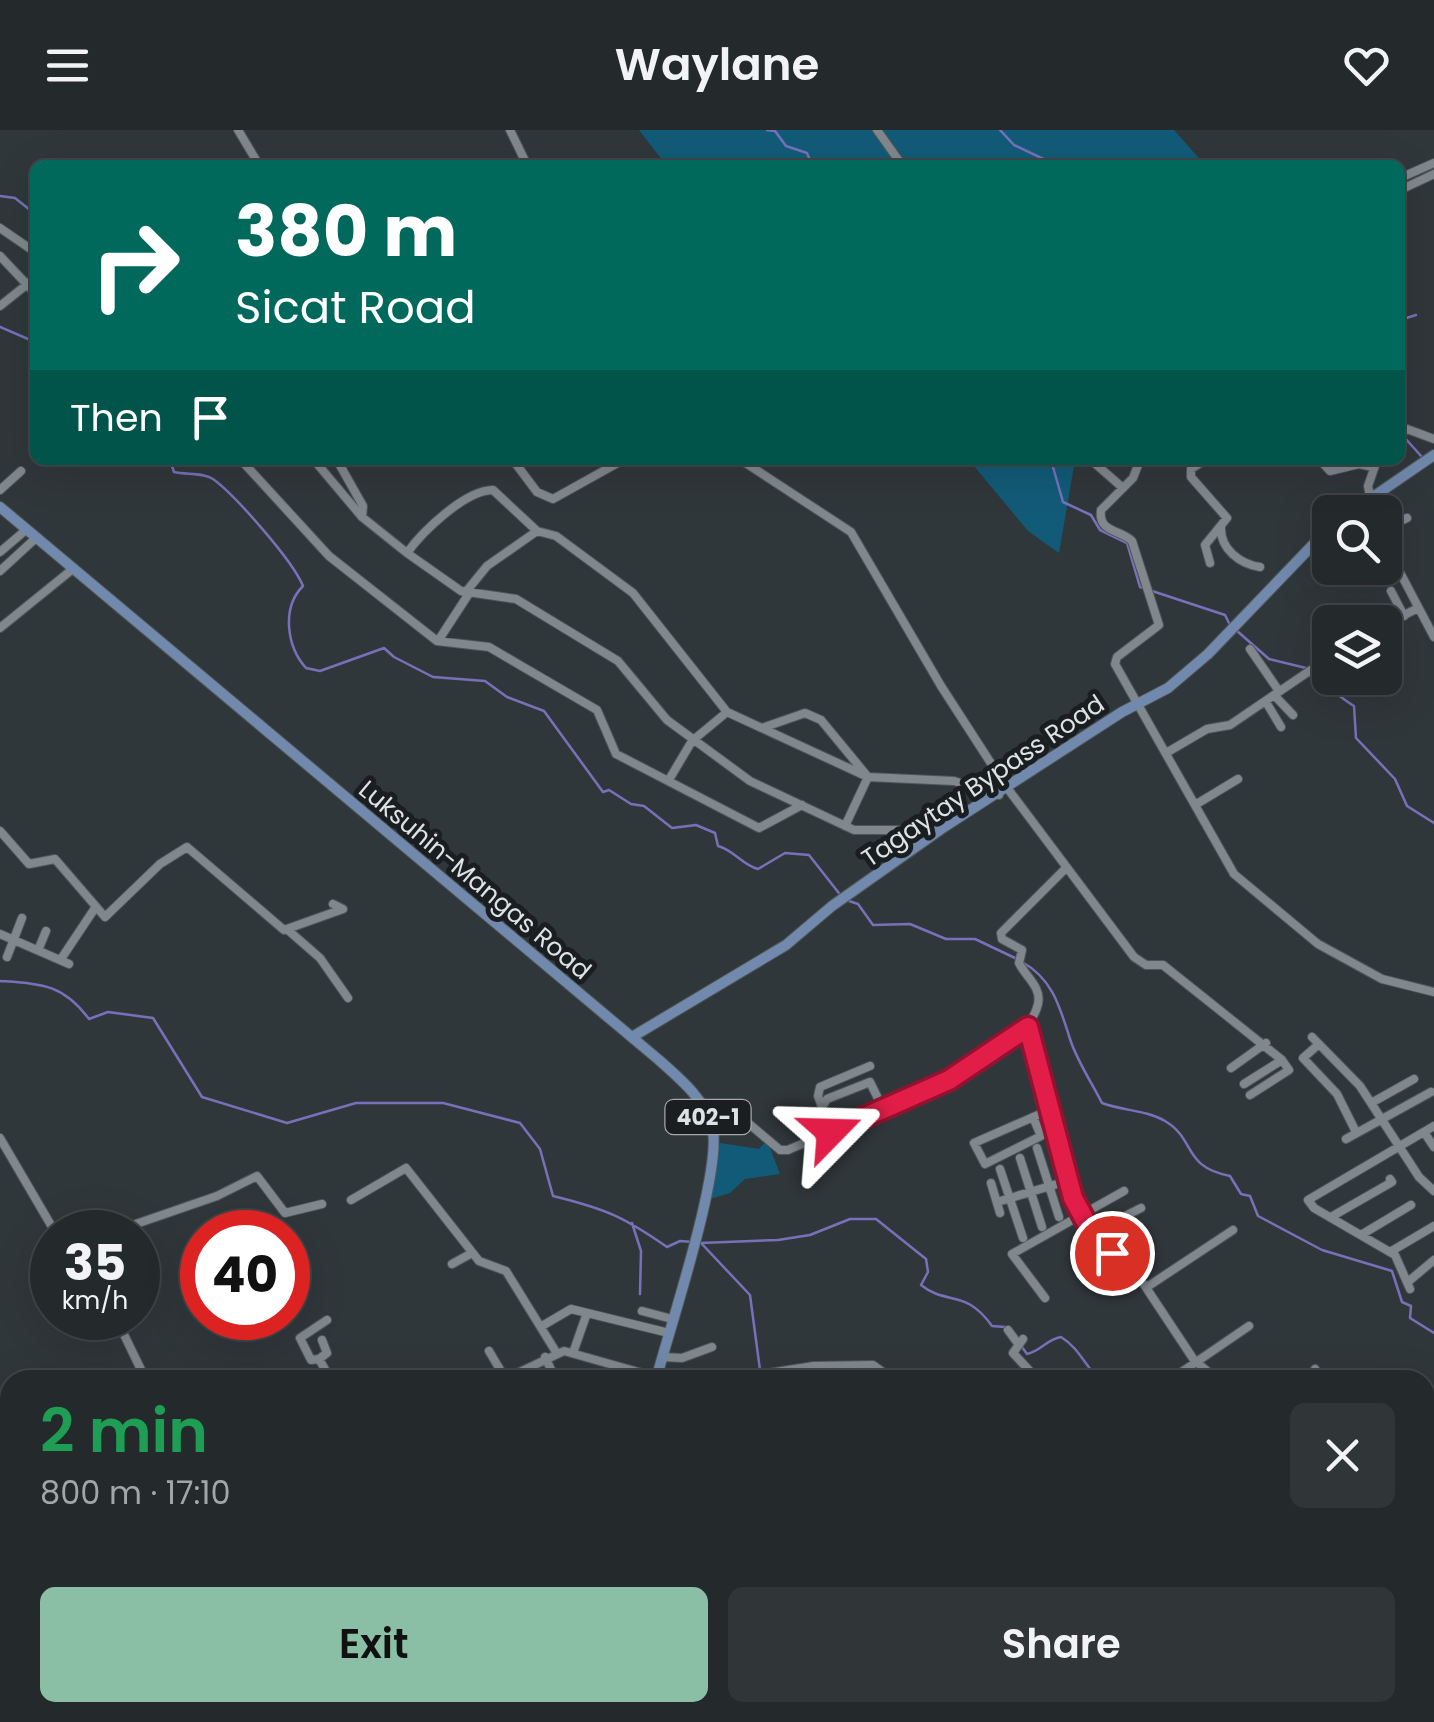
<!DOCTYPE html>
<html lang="en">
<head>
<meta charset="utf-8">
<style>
	body { margin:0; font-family:Poppins,sans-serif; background:#303538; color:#f1f3f6; height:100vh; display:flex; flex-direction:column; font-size:38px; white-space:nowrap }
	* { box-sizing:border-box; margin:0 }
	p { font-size:32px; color:#a3a6a9 }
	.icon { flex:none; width:55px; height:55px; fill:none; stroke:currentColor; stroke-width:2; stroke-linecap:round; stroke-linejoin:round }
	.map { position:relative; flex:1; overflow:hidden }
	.side { position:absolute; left:0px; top:1240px; width:1435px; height:352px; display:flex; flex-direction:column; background:#24292c; border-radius:30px 30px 0 0; box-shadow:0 10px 40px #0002,0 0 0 2px #414548 }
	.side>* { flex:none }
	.guide { position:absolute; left:30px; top:30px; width:1375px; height:305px; border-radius:15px; box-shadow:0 10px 40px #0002,0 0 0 2px #414548; background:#00695c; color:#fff; overflow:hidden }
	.fabs { position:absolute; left:1312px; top:365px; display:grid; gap:20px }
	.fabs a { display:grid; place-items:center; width:90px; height:90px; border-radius:15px; background:#24292c; box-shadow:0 10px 40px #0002,0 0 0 2px #414548; font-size:50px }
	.speed { position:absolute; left:30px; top:1080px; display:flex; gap:20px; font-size:50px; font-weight:700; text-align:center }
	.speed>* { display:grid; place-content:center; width:130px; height:130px; border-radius:50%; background:#24292c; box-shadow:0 10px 40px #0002,0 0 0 2px #414548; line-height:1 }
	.speed small { font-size:25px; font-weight:400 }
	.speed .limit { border:15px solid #d22; background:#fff; color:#111 }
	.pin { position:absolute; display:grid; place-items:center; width:85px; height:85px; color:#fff; margin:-42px; border:5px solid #fff; border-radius:50%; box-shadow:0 2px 10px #0007 }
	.me { position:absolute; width:110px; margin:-55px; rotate:68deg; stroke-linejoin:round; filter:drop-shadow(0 0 8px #0008) }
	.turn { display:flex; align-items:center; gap:35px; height:210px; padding:0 40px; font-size:45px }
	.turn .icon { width:130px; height:130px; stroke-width:2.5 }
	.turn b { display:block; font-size:70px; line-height:85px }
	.then { display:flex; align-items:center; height:95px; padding:0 40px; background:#0003; gap:20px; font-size:38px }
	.round { display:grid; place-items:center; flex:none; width:105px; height:105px; border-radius:15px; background:#303538 }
	.head { display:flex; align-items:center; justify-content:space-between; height:170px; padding:0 40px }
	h1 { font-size:60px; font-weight:600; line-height:75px; color:#1e9e55 }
	.cta { display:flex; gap:20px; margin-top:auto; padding:20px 40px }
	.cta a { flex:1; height:115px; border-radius:15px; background:#8abfa5; color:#111; font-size:40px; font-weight:600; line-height:115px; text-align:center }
	.cta a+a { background:#303538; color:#f1f3f6 }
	header { display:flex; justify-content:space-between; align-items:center; height:130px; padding:0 40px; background:#24292c; font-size:45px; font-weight:600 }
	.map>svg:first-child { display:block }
</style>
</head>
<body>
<header><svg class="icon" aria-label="menu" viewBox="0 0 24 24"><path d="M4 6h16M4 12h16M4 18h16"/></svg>Waylane<svg class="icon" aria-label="heart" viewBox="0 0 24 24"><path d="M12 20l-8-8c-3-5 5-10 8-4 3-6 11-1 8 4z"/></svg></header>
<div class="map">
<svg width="1434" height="1592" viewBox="0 0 1434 1592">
	<rect width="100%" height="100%" fill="#30373b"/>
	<path fill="#125b78" d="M 639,0 L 1174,0 L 1205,35 L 666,35 Z
		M 969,330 L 1075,330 L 1059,423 L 1028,401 Z
		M 767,1010 L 780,1044 L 745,1049 L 730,1063 L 710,1069 L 720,1013 L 759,1019 Z"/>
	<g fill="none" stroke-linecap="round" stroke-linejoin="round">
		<path stroke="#7771ba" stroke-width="2.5" d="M 767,0 L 775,1 L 786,16 L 807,23 L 812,35
			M 1000,0 L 1014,15 L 1056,35
			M 0,66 L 15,68 L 35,84
			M 1400,190 L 1416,185
			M 0,197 L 35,212
			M 1404,307 L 1422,327
			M 170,330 L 174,342 C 186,345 203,342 213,349 C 235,365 293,431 303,456 C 281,478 287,517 306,538 L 320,541 L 384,518 L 394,527 L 433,547 L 485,551 L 507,567 L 544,581 L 603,662 L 609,660 L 631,674 L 644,676 L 672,698 L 696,695 L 715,703 L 718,716 C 734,720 742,735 758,739 L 785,723 L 809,725 L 842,767
			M 1051,330 L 1063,372 L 1091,385 L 1100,400 L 1127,413 L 1140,457 L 1225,485 L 1230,495
			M 1236,500 L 1269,529 L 1306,538
			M 1310,546 C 1328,554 1337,566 1354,576 L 1356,608 L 1395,649 L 1407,676 L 1434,693
			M 849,771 L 858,774 L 873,795 L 910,794 L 946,809 L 975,809 L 1015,828
			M 1022,832 C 1053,849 1060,878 1070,909 C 1077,931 1092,953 1102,973 C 1123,981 1147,980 1165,991 C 1197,1010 1181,1036 1230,1046 L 1241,1064 L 1250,1066 L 1258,1086 L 1322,1120 L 1392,1141 L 1402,1172 L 1411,1176 L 1410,1188 L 1434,1203
			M 0,851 C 42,854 63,854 89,889 L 108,882 L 153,888 L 202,967 L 287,993 L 356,973 L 443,973 L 520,993 L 540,1019 L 553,1066 C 606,1079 624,1087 667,1117 L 680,1111 L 693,1112
			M 632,1093 L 641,1121 L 640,1164
			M 701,1113 L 750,1165 L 760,1240
			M 701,1113 L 778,1110 L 810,1105 L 850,1089 L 876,1089 L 926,1129 L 928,1142 L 921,1155 C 947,1176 965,1158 992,1196 L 1005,1197
			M 1022,1217 L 1027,1224 C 1041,1221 1047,1209 1061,1207 C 1079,1218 1085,1236 1100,1250
			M 1425,1377 L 1434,1375
			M 0,1401 L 10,1402
			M 130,1582 L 131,1592"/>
		<defs>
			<path id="minor" d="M 238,0 L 259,35
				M 510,0 L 527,35
				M 877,0 L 902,35
				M 1400,48 L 1434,33
				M 1400,60 L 1434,44
				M 0,98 L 35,122
				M 0,126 L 35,163
				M 0,176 L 35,148
				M 1400,304 L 1407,299 L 1434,309
				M 241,330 L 329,426 L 437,511 L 489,517 L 518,534 L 597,580 L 616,624 L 759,698 L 802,675
				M 314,330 L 362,387 L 407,423 L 461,461 L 516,469 L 618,531 L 667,590 L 750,651 L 854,700 L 935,700
				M 337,330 L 363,376 L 362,387
				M 513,330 L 537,362 L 553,369 L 623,330
				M 741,330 L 851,402 L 941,556 L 1005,655 L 1134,827 L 1146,835 L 1163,835 L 1282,930 L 1289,940 L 1250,965
				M 1091,330 L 1123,358
				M 1140,330 L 1133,348 L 1101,380 C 1098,403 1120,399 1132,411 L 1159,495 L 1117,527 L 1115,534 L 1234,744 L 1318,814 L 1382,849 L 1434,862
				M 1205,330 L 1191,339 L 1191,347 L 1227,388 L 1205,415 L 1210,433
				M 1320,330 L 1330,341 L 1359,334 L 1373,337
				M 0,360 L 21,341
				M 1373,382 L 1368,356 L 1377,330
				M 1221,397 C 1220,419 1240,434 1260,437
				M 1385,398 L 1407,388
				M 1385,414 L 1434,507
				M 0,422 L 27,399
				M 407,423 C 422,402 465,360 493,360 L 537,401 L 556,406 L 633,463 L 727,582 L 868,647 L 954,651 L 999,665
				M 0,441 L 37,407
				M 1391,461 L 1404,486
				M 465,463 L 487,436 L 537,401
				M 1374,479 L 1381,492
				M 1320,491 L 1330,507
				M 1385,495 L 1418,478
				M 0,498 L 74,438
				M 438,511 L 468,465
				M 1385,515 L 1394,536
				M 1250,519 L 1279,561
				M 1274,565 L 1293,585
				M 1266,572 L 1281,597
				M 762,598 L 805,583 L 821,590 L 868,647 L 845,696
				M 1166,623 L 1207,599 L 1230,595 L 1330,527
				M 670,648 L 692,611 L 727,582
				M 1195,675 L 1238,649
				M 0,701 L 29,734 L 55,729 L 105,787 L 160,734 L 187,717 L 284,800 L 343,779 L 333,774
				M 289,801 L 320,828 L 348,868
				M 0,804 L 69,834
				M 39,818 L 46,801
				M 7,827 L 22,788
				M 61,829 L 95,778
				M 1028,897 L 1047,981 L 1080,1085 L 1098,1111 L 1137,1144 L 1194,1230 L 1218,1250
				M 1312,907 L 1360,956 L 1419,1047 L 1434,1061
				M 1319,914 L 1303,928 L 1337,964 L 1356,1002
				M 1231,938 L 1266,913
				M 1244,954 L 1282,930
				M 1373,972 L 1414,949
				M 822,977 L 827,969 L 870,952 L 884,981
				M 1033,987 L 1041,1006 L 985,1034 L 974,1013 L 1047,981
				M 712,994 L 741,987 L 780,1020 L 788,1020 C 843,995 1025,936 1038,874 C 1042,857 1025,846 1019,833 L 1022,820 L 1002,809 L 1001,803 L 1065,739
				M 831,1002 L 818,966 L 820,957 L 870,936
				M 1424,1002 L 1434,1017
				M 0,1008 L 55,1102
				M 1346,1009 L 1431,962
				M 1037,1018 L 1059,1087
				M 1020,1028 L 1042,1097
				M 1000,1039 L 1023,1108
				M 991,1053 L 1000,1083
				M 351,1070 L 406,1038 L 479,1131 L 506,1141 L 556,1222
				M 997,1072 L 1067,1051
				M 1331,1087 L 1392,1052 L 1390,1049
				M 128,1102 L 133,1095 L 217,1066 L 257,1046 L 285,1083 L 322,1074
				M 1092,1103 L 1141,1078
				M 1361,1105 L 1411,1075
				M 1390,1122 L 1434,1096
				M 452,1134 L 472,1123
				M 1409,1151 L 1434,1130
				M 1147,1157 L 1233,1100
				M 1410,1159 L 1395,1125 L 1314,1078 L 1308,1070 L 1434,996
				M 1045,1168 L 1012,1124 L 1124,1061
				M 642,1181 L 672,1189
				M 116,1188 L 146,1250
				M 327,1190 L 300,1208 L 311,1230 L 319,1229 L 331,1250
				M 542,1196 L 571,1179 L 669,1203
				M 1008,1200 L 1019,1215
				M 1023,1209 L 1013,1223 L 1038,1250
				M 489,1221 L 505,1248
				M 573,1223 L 587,1183
				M 545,1227 L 556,1250
				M 662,1227 L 682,1228 L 712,1217
				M 319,1229 L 327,1223 L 322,1210
				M 1315,1239 L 1322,1250
				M 1117,1247 L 1119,1250
				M 503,1250 L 564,1221 L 656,1247
				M 724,1250 L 814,1236 L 873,1235 L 894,1250
				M 1170,1250 L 1249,1196
				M 0,1281 L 10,1296
				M 1426,1306 L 1434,1317
				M 0,1424 L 10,1415
				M 1425,1427 L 1434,1420
				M 1425,1511 L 1434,1537
				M 170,1582 L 176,1592
				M 247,1582 L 256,1592
				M 410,1582 L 414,1591
				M 432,1582 L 437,1592
				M 458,1582 L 462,1592
				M 485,1582 L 489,1592
				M 609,1582 L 614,1590
				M 916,1582 L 919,1592
				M 1092,1582 L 1093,1592
				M 1312,1582 L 1314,1592
				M 398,1585 L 403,1582
				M 227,1592 L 240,1582
				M 272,1592 L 282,1582
				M 494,1592 L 509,1582
				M 695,1592 L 725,1583
				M 1267,1592 L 1267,1587 L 1293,1582
				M 1332,1592 L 1363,1587 L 1363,1582"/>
			<path id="major" d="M 0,377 L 659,930 C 680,949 703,967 712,996 C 724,1037 669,1199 656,1250
				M 1351,382 L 1434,325
				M 632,907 L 786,815 L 832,776 L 944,697 L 1122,582 L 1168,558 L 1208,524 L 1330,397
				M 725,1582 L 726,1592"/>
		</defs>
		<use href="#minor" stroke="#4f5659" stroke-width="10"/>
		<use href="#major" stroke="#4f5659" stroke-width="12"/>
		<use href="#minor" stroke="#80888d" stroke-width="8"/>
		<use href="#major" stroke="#7089ac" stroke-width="10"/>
	</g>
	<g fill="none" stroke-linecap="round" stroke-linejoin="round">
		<defs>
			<path id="route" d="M 831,1002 L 949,950 L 1028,897 L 1073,1068 L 1092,1103 L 1112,1123"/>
		</defs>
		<use href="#route" stroke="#92132f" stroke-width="25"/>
		<use href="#route" stroke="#e11d48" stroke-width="18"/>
	</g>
	<g text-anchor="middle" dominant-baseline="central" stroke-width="10" stroke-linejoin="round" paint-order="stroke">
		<rect fill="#1b1e20" stroke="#a3a7aa" stroke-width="2.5" x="665.5" y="970" width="85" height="34" rx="8"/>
		<g font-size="22" font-weight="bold" fill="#dde2e5">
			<text x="708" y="987">402-1</text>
		</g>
		<g font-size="25" fill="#dde2e5" stroke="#1b1e20">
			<text transform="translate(983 651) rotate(-34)">Tagaytay Bypass Road</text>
			<text transform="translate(475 750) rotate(40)">Luksuhin-Mangas Road</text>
		</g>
	</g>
</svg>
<div class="fabs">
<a><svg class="icon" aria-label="search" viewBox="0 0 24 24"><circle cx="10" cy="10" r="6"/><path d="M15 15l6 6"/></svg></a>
<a><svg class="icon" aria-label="layers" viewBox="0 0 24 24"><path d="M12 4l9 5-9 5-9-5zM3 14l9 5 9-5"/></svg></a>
</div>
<div class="speed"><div>35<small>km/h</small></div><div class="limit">40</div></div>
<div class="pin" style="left:1112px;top:1123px;background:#d93025"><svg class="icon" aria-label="arrive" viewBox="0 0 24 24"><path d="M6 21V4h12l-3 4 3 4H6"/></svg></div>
<svg class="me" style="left:831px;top:1002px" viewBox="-20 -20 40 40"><path d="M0-17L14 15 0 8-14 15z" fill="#e11d48" stroke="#fff" stroke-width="4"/></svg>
<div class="guide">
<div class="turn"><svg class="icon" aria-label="right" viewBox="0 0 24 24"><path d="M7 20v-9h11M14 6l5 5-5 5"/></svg><div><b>380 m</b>Sicat Road</div></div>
<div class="then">Then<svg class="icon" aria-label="arrive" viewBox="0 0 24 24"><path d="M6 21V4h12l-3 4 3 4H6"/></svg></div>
</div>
<section class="side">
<div class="head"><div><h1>2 min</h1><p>800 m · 17:10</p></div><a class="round"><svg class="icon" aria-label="close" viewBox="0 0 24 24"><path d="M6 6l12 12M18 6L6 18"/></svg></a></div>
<div class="cta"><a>Exit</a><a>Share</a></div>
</section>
</div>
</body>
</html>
